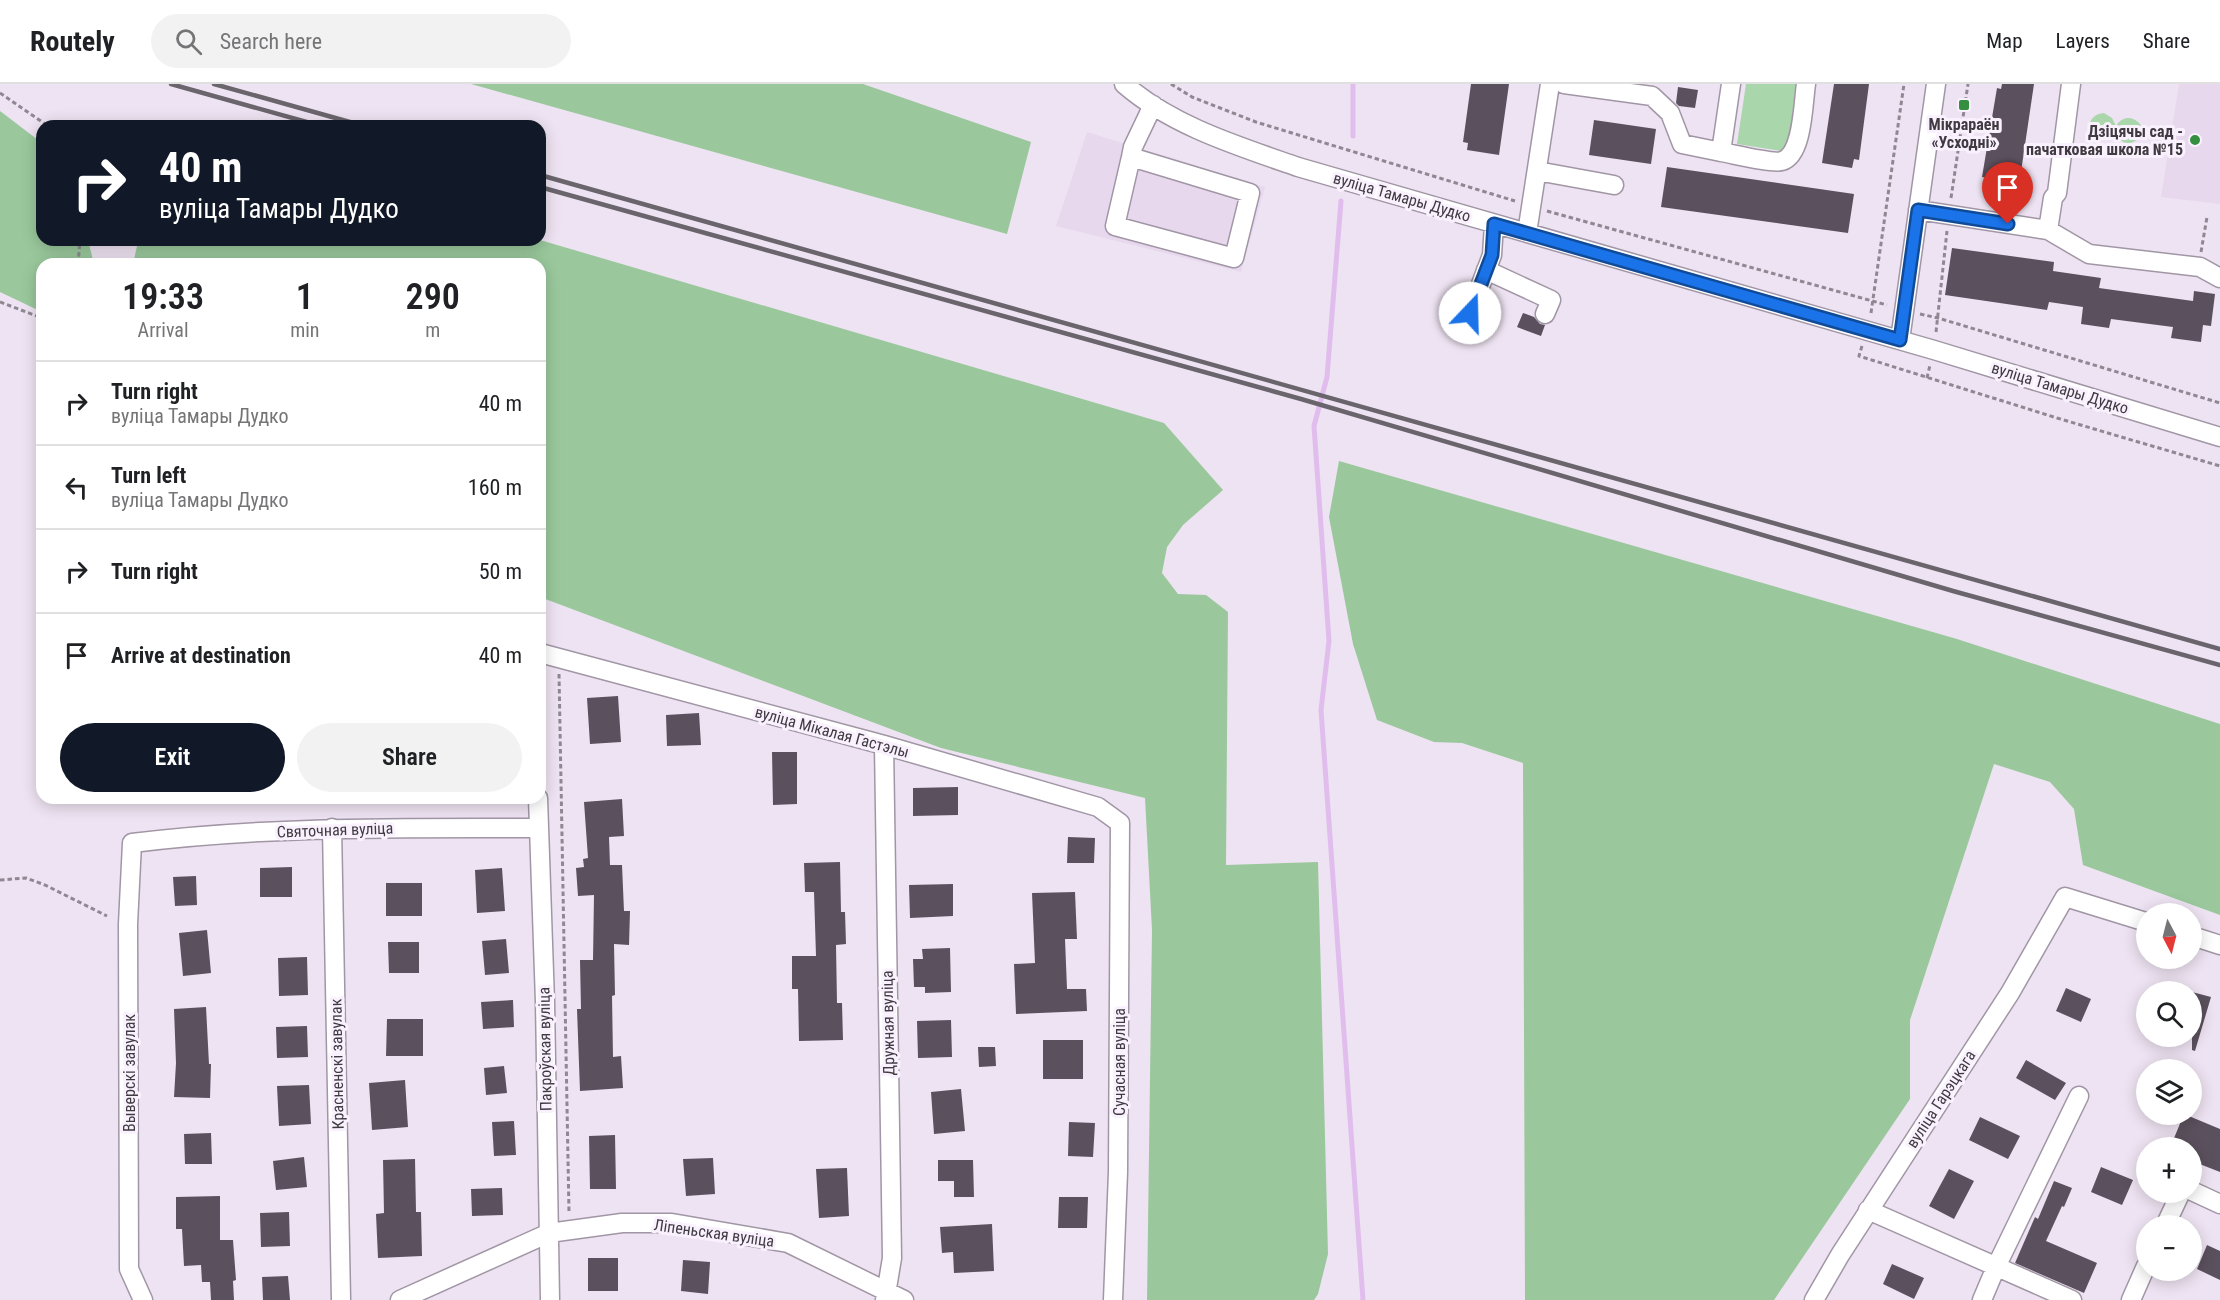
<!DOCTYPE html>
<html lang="en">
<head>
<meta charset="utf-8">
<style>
	body { margin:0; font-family:"Roboto Condensed",sans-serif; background:#f2f2f2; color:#202124; height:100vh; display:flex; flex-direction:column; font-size:22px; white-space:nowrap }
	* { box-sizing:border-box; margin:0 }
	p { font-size:20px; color:#757577 }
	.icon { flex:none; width:33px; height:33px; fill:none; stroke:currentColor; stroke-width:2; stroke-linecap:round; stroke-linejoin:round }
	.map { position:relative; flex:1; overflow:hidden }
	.sheet { position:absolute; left:36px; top:174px; width:510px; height:546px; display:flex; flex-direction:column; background:#fff; border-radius:18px; box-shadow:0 3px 15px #0003 }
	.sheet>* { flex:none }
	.top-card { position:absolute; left:36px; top:36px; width:510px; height:126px; border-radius:18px; box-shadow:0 3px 15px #0003; background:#111827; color:#fff; overflow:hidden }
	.needle { width:39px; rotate:173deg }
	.buttons { position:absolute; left:2136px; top:819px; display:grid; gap:12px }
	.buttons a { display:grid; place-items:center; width:66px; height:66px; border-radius:50%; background:#fff; box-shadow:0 3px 15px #0003; font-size:30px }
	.pin { position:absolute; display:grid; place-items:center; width:51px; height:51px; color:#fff; margin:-62px -26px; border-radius:50% 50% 50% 0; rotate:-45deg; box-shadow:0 0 6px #0007 }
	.pin .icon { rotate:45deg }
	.me { position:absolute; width:66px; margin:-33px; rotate:21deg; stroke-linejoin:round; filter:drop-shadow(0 0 4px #0008) }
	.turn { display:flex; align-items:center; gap:21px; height:126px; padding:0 24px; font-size:27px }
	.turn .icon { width:78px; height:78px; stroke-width:2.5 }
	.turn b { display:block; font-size:42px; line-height:51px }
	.eta { display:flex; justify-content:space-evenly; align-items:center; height:102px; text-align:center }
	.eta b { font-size:36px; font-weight:600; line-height:42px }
	.button { display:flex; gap:12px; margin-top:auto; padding:12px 24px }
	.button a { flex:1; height:69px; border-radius:36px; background:#111827; color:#fff; font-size:24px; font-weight:600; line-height:69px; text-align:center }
	.button a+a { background:#f2f2f2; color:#202124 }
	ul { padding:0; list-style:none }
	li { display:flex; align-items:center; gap:18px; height:84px; padding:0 24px; border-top:2px solid #e0e0e0 }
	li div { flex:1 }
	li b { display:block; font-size:22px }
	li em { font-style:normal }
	header { display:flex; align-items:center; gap:36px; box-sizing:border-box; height:84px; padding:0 30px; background:#fff; border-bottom:2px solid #e0e0e0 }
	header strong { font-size:28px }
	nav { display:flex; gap:33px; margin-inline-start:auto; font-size:21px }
	.search { width:420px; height:54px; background:#f2f2f2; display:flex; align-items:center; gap:15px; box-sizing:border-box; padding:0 21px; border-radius:33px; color:#757577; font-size:22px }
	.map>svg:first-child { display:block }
</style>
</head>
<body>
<header>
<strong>Routely</strong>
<div class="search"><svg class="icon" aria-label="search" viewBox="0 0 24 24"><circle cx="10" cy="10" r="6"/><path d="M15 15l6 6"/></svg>Search here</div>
<nav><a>Map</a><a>Layers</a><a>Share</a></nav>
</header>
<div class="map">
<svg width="2220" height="1216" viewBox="0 0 2220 1216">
	<rect width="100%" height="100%" fill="#eee3f2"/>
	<path fill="#e8d8ee" d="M 2179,0 L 2220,0 L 2220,120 L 2161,113 Z
		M 1087,48 L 1265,103 L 1241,188 L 1056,142 Z"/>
	<path fill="#a9d6ab" d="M 1746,0 L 1796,0 L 1788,68 L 1737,60 Z
		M 2104,29 L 2112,34 L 2116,42 C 2122,32 2133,31 2141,41 L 2140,53 C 2130,64 2118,59 2115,46 L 2107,54 L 2095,54 L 2090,47 C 2088,36 2094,30 2104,29 Z"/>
	<path fill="#9ac89c" d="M 471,0 L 863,0 L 1031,58 L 1007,150 Z
		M 0,27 L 42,59 L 42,156 L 88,156 L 94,180 L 42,180 L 42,228 L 0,208 Z
		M 133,156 L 540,156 L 1164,339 L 1223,406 L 1183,441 L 1167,463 L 1162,489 L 1178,510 L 1206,511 L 1228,528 L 1226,781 L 1318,778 L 1328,1170 L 1318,1210 L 1314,1216 L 1147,1216 L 1152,846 L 1145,714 L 941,664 L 540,513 L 540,180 L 133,180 L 137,162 Z
		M 1339,377 L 1957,555 L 2220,640 L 2220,831 L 2083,781 L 2074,725 L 2050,698 L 1994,680 L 1910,936 L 1910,1015 L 1774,1216 L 1525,1216 L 1523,679 L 1462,659 L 1434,658 L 1377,636 L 1353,560 L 1329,433 Z"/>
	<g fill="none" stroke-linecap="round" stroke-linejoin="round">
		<path stroke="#e1bdee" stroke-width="5" d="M 1353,0 L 1353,52
			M 1341,117 L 1327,293 L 1314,342 L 1329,557 L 1321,626 L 1363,1216"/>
	</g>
	<path fill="#5b515e" d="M 1471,0 L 1509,0 L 1499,71 L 1467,66 L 1468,59 L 1463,58 Z
		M 1834,0 L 1869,0 L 1859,76 L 1854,75 L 1852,84 L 1822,79 Z
		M 2002,0 L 2034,0 L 2018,108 L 1987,103 L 1988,94 L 1982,93 L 1997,4 L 2001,5 Z
		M 1678,3 L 1698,6 L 1695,24 L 1679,22 L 1676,19 Z
		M 1594,36 L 1656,45 L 1651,80 L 1589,71 Z
		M 1667,83 L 1854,110 L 1848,149 L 1661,123 Z
		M 1952,164 L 2054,178 L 2053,187 L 2101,194 L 2099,204 L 2193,217 L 2194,207 L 2215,210 L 2211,242 L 2203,241 L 2201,258 L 2171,254 L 2173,243 L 2111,235 L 2109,244 L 2081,240 L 2083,223 L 2049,218 L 2047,226 L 1945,211 Z
		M 1523,229 L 1534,233 L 1540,240 L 1545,241 L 1541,252 L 1517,243 Z
		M 618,612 L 621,658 L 590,660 L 587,614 Z
		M 699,629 L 701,661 L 667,662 L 666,631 Z
		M 772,668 L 797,668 L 797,720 L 773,721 Z
		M 958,703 L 958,731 L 913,732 L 913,704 Z
		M 622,715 L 624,752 L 609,753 L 610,781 L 622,781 L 624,827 L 630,827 L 629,861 L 614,860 L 615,911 L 612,912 L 613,973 L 621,972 L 623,1004 L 580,1007 L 577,925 L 581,925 L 580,876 L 593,876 L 594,811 L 578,812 L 576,784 L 584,783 L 583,775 L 588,774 L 584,718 Z
		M 1068,753 L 1095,754 L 1094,779 L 1067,779 Z
		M 840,778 L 841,828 L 845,828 L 846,860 L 836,861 L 837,919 L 842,919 L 843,956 L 799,957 L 798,905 L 792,905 L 792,872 L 816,872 L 814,808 L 805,808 L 804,779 Z
		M 292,783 L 292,813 L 260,813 L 260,784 Z
		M 502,784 L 505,827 L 477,829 L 475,786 Z
		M 196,792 L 197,821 L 175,822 L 173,793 Z
		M 386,799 L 422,799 L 422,832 L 386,832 Z
		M 953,800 L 953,832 L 910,834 L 909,801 Z
		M 1075,808 L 1077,855 L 1065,855 L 1067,905 L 1086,905 L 1087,927 L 1016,930 L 1014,880 L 1035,879 L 1032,809 Z
		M 207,846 L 211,889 L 183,892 L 179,849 Z
		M 506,855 L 509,889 L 485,891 L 482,857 Z
		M 388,858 L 419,858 L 419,889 L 389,889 Z
		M 950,864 L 951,908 L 925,909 L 925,903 L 914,903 L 913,875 L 923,875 L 922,865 Z
		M 307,873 L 308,911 L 279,912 L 278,874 Z
		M 2066,904 L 2091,915 L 2081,938 L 2056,927 Z
		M 2192,908 L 2211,913 L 2195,967 L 2192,966 Z
		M 513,916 L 514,943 L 483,945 L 481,918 Z
		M 206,923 L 209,980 L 211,980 L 210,1014 L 174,1013 L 176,979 L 174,925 Z
		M 387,935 L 423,935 L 423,972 L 386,972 Z
		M 951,936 L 952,973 L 918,974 L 917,937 Z
		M 307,942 L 308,973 L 277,974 L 276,943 Z
		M 1043,956 L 1083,956 L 1083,995 L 1043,995 Z
		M 978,963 L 995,963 L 996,982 L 979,983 Z
		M 2026,976 L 2066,999 L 2055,1016 L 2016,994 Z
		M 504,982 L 507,1009 L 486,1011 L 484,984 Z
		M 405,996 L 408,1043 L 372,1046 L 369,999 Z
		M 309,1001 L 311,1040 L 279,1042 L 277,1002 Z
		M 961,1005 L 965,1047 L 934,1050 L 931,1008 Z
		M 2184,1030 L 2220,1045 L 2220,1088 L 2192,1077 L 2192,1064 L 2183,1064 L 2172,1059 Z
		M 1980,1033 L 2020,1052 L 2008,1075 L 1969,1056 Z
		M 514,1037 L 516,1071 L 494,1072 L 492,1038 Z
		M 1069,1038 L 1095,1039 L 1093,1073 L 1068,1072 Z
		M 211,1049 L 212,1080 L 185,1080 L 184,1050 Z
		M 615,1051 L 616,1105 L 590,1105 L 589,1052 Z
		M 304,1073 L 307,1103 L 276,1106 L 273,1077 Z
		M 713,1074 L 715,1110 L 686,1112 L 683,1075 Z
		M 415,1075 L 416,1128 L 421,1128 L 422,1172 L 378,1174 L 376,1130 L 384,1129 L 383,1076 Z
		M 938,1076 L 973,1076 L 974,1113 L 954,1113 L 954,1097 L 938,1097 Z
		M 2101,1083 L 2133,1096 L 2122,1121 L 2091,1108 Z
		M 847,1084 L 849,1132 L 819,1134 L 816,1085 Z
		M 1949,1085 L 1974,1097 L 1954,1135 L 1929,1122 Z
		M 2054,1097 L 2072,1104 L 2064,1123 L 2062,1122 L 2046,1157 L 2097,1179 L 2084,1209 L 2015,1179 L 2035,1133 L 2038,1135 Z
		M 502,1104 L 503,1131 L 472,1132 L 471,1105 Z
		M 220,1112 L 220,1156 L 233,1156 L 236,1196 L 233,1197 L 234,1216 L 211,1216 L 210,1198 L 202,1198 L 201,1181 L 184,1182 L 182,1145 L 176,1145 L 176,1113 Z
		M 1059,1113 L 1088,1113 L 1087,1144 L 1058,1144 Z
		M 289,1128 L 290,1162 L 261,1163 L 260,1129 Z
		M 992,1140 L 994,1187 L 954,1189 L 953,1168 L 942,1169 L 940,1143 Z
		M 2207,1161 L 2220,1167 L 2220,1196 L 2197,1185 Z
		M 588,1174 L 618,1174 L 618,1207 L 588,1207 Z
		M 683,1176 L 710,1178 L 708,1210 L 681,1207 Z
		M 1892,1180 L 1924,1194 L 1914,1215 L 1883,1200 Z
		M 288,1192 L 290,1216 L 263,1216 L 262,1193 Z"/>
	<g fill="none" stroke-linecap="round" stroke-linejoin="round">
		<defs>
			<path id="minor" d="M 1124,0 C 1172,42 1238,62 1298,83 L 1934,266 L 2220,353
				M 1564,0 L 1652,12 L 1670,29 L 1682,60 L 1721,68
				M 1731,0 L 1721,68 C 1733,70 1772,80 1782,77 C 1803,71 1803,19 1806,0
				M 2071,0 L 2057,109 L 2053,114 L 2048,146 L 2089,170 L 2200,183 L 2220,194
				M 1131,73 L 1250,109 L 1234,174 L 1115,142 L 1131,73 L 1133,63 L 1153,21
				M 1537,87 L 1614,101
				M 1918,126 L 2048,146
				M 1527,149 L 1550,0
				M 1486,186 L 1551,216 L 1545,230
				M 1470,229 L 1492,171 L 1494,140
				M 1900,256 L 1936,0
				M 540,569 L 884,661 L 1098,723 L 1120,739 L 1118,1088 L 1113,1216
				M 884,661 L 892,1174 L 885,1216
				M 538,714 L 545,918 L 550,1216
				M 332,744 L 341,1216
				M 2192,852 L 2220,861
				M 2192,1107 L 2220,1120
				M 1868,1126 L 2072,1216
				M 2165,1142 L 2181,1108
				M 143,1216 L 129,1185 L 128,840 L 132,759 C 267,742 403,744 539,744
				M 400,1216 L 549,1149 L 622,1139 L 672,1139 L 788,1159 L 904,1216
				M 1814,1216 L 1840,1171 L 2010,909 L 2065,813 L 2146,838
				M 1982,1216 L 1996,1183 L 2079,1012
				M 2131,1216 L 2146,1182"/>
		</defs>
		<use href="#minor" stroke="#a196a5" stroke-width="21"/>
		<path stroke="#8f8892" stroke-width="3" stroke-dasharray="4.5 3" stroke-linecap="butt" d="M 1171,0 L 1192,13 L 1256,38 L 1515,117
			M 0,9 L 48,42
			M 1951,114 L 1968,0
			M 1547,127 L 1887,221
			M 2201,168 L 2207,133
			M 78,180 L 80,156
			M 0,218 L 42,234
			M 1871,229 L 1904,0
			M 1920,230 L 1938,234 L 2220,319
			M 1936,248 L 1947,147
			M 1862,262 L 1859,272 L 2057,334 L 2220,382
			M 1927,294 L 1930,281
			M 559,590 L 569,1129
			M 0,796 L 26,794 L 45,801 L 107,832"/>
		<use href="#minor" stroke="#fff" stroke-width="18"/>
		<path stroke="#6a646c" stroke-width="4.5" d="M 171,0 L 321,42
			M 214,0 L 364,42
			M 540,91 L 2220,565
			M 540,103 L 1301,315 L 1953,507 L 2220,581"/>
	</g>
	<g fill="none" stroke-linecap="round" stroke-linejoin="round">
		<defs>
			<path id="route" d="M 1470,229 L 1492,171 L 1494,140 L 1900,256 L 1918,126 L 2008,140"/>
		</defs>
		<use href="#route" stroke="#114b97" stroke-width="15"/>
		<use href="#route" stroke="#1a73e8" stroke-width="10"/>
	</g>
	<g fill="#348f40" stroke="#faf1fe" stroke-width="2">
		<rect x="1958" y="15" width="12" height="12" rx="3"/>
		<circle cx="2195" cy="56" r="6"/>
	</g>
	<g text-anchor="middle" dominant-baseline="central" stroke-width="6" stroke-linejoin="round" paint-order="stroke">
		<g font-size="16" font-weight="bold" fill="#3f3b41" stroke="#faf1fe">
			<text x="1964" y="40">Мікрараён<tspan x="1964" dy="18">«Усходні»</tspan></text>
			<text x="2183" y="47" text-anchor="end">Дзіцячы сад -<tspan x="2183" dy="18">пачатковая школа №15</tspan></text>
		</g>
		<g font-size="16" fill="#3f3b41" stroke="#faf1fe">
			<text transform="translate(1402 113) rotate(16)">вуліца Тамары Дудко</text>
			<text transform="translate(2060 304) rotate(17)">вуліца Тамары Дудко</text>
			<text transform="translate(832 648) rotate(15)">вуліца Мікалая Гастэлы</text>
			<text transform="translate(335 746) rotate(-2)">Святочная вуліца</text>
			<text transform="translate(888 939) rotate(-91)">Дружная вуліца</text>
			<text transform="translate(545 965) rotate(-91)">Пакроўская вуліца</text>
			<text transform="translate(1119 978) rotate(-90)">Сучасная вуліца</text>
			<text transform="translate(337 980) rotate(-91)">Красненскі завулак</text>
			<text transform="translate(129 989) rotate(-90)">Выверскі завулак</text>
			<text transform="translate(1941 1015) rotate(-57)">вуліца Гарэцкага</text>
			<text transform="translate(714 1149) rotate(8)">Ліпеньская вуліца</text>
		</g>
	</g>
</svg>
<div class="buttons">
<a><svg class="needle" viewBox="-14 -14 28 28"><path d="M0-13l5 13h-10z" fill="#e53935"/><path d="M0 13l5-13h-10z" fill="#757577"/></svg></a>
<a><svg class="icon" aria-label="search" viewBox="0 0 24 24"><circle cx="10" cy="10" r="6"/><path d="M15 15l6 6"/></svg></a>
<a><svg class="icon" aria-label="layers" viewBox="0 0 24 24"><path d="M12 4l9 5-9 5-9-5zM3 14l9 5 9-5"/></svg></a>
<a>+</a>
<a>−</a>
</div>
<div class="pin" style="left:2008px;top:140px;background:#d93025"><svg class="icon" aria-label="arrive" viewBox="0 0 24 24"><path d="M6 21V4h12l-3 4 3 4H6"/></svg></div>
<svg class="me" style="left:1470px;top:229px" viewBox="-20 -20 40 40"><circle r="19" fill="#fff"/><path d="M0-13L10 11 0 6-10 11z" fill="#1a73e8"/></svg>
<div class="top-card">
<div class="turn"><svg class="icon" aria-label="right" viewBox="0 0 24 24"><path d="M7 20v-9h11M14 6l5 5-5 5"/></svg><div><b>40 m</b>вуліца Тамары Дудко</div></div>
</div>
<section class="sheet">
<div class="eta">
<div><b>19:33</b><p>Arrival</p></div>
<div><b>1</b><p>min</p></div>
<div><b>290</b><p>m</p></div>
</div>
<ul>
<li><svg class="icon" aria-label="right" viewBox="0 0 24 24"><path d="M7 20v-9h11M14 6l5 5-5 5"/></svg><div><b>Turn right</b><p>вуліца Тамары Дудко</p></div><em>40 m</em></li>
<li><svg class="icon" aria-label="left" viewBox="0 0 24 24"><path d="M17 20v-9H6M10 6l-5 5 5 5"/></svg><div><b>Turn left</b><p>вуліца Тамары Дудко</p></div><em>160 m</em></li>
<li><svg class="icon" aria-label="right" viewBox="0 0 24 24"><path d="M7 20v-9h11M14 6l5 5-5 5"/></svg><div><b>Turn right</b></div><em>50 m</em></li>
<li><svg class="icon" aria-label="arrive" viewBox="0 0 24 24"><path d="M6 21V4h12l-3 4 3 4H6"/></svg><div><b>Arrive at destination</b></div><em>40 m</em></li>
</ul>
<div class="button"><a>Exit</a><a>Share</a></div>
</section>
</div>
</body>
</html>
